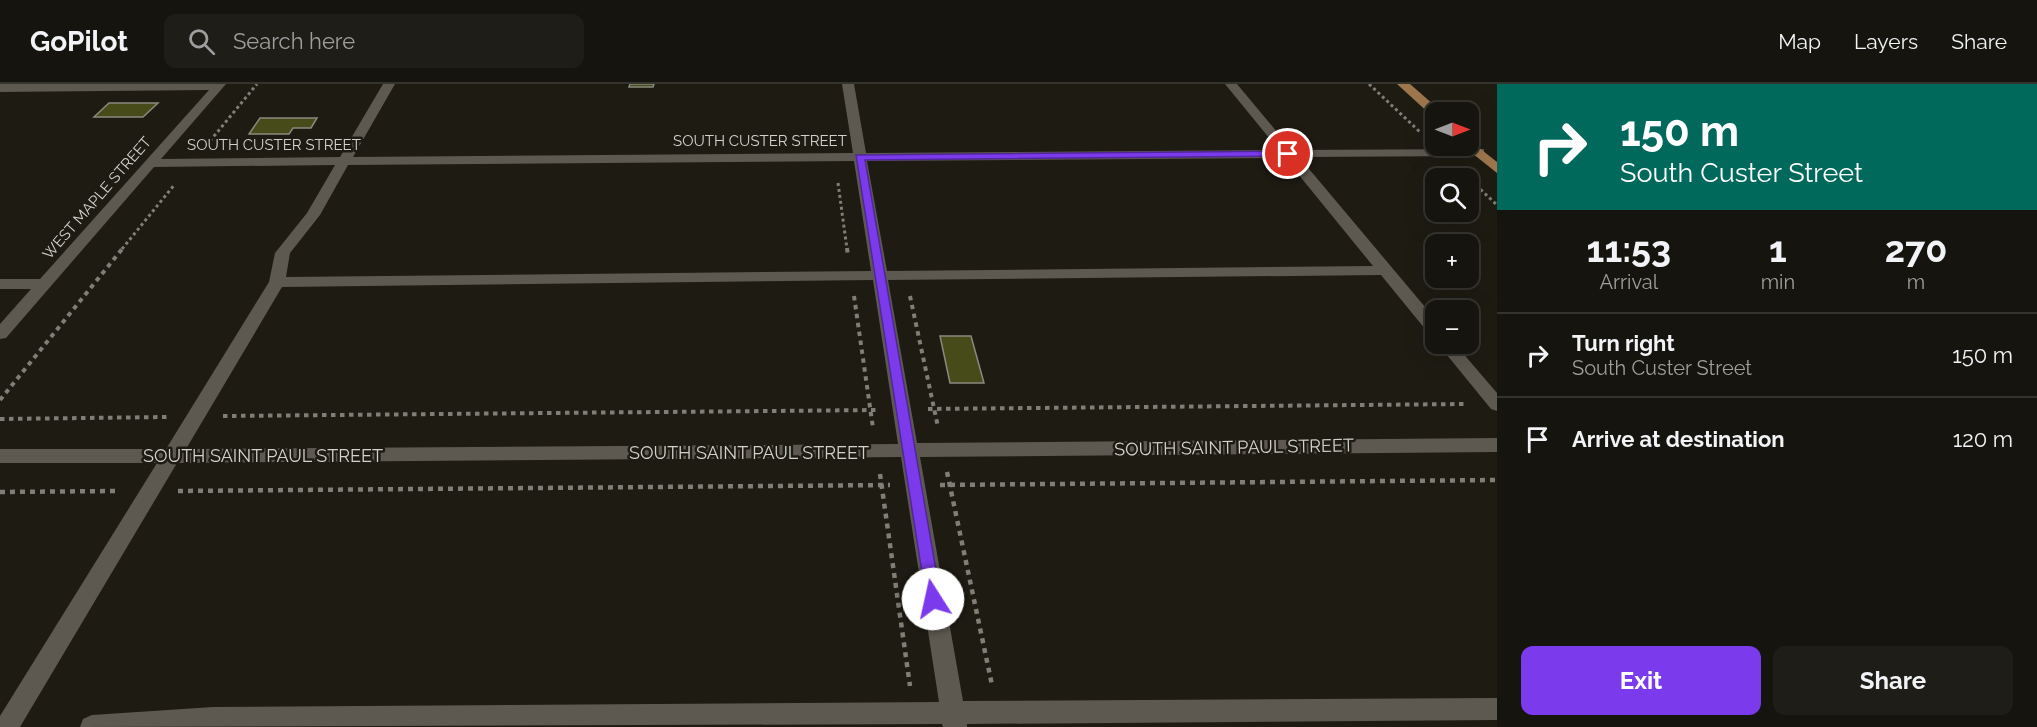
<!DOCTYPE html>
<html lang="en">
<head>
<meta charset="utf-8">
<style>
	body { margin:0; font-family:Raleway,sans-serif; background:#1f1d17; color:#f1f3f6; height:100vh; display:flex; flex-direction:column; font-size:22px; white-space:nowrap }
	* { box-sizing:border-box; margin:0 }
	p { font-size:20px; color:#9e9e9e }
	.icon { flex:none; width:33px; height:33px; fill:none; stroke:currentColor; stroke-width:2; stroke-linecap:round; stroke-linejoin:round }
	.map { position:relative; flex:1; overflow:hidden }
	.panel { display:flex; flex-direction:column; background:#16140e; width:540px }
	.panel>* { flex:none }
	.banner { background:#00695c; color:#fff; overflow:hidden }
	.needle { width:39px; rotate:90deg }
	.tools { position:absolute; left:1425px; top:18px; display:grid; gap:12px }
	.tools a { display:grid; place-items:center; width:54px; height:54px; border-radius:12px; background:#16140e; box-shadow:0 6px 24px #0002,0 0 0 2px #35332e; font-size:30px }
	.pin { position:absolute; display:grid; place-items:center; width:51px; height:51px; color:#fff; margin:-26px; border:3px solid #fff; border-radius:50%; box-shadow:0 2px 6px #0007 }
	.me { position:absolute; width:66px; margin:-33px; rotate:350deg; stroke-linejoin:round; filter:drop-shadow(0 0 4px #0008) }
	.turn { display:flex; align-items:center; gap:21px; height:126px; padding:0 24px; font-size:27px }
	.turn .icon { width:78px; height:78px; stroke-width:2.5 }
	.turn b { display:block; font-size:42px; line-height:51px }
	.eta { display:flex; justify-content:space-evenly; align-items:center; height:102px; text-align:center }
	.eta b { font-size:36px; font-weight:700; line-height:42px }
	.cta { display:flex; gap:12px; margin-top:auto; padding:12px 24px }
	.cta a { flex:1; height:69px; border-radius:12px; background:#7c3aed; color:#fff; font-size:24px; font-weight:700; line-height:69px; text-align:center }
	.cta a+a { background:#1f1d17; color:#f1f3f6 }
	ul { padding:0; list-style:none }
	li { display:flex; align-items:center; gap:18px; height:84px; padding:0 24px; border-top:2px solid #35332e }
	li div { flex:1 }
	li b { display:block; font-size:22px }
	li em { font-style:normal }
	header { display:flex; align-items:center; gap:36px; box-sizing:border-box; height:84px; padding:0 30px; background:#16140e; border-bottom:2px solid #35332e }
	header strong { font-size:28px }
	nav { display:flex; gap:33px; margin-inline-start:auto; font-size:21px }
	.search { width:420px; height:54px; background:#1f1d17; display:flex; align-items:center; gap:15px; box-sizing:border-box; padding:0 21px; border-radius:12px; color:#9e9e9e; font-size:22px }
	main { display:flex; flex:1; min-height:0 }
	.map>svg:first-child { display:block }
</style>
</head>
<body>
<header>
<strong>GoPilot</strong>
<div class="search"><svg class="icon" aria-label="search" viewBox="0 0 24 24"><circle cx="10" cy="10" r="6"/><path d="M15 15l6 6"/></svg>Search here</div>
<nav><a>Map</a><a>Layers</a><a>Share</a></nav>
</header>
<main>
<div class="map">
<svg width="1497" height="643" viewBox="0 0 1497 643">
	<rect width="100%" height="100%" fill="#1e1b13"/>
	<path fill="#474a19" stroke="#898a80" stroke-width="1.5" d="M 630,0 L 654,0 L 653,3 L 629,3 Z
		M 109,19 L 158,19 L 143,33 L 94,33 Z
		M 260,34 L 317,34 L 311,44 L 293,44 L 289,50 L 249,50 Z
		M 940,252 L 971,252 L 984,299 L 950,299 Z"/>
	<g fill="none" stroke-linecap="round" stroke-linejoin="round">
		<path stroke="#807e77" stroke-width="3" stroke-dasharray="3 3" stroke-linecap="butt" d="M 1369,0 L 1420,48
			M 210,57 L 257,0
			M 1463,89 L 1497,121
			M 838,99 L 847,165
			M 122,165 L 175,100"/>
		<path stroke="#807e77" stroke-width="4" stroke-dasharray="4.5 4.5" stroke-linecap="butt" d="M 847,164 L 848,172
			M 854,212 L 873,344
			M 910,212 L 938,343
			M 0,316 L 123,164
			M 928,325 L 1466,320
			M 223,332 L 878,326
			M 0,335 L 167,333"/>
		<path stroke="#807e77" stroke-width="4.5" stroke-dasharray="5 5" stroke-linecap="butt" d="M 947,388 L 992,601
			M 880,390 L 910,602
			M 940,401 L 1497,396
			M 178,407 L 890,401
			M 0,408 L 119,407"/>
		<path fill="#5d5950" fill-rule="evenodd" d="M 0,0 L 226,0 L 161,75 L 340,73 L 383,0 L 395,0 L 353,73 L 853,69 L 842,0 L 854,0 L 866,69 L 1279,66 L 1225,0 L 1237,0 L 1292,66 L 1484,65 L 1484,71 L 1479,72 L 1299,73 L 1436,236 L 1436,252 L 1430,251 L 1381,191 L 888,196 L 917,359 L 1497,354 L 1497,368 L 920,373 L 963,617 L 1497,614 L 1497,636 L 967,640 L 967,643 L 943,643 L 942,640 L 80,643 L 83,635 L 92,631 L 213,623 L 939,618 L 901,373 L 177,379 L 20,643 L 0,643 L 0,632 L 157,379 L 0,379 L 0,365 L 166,365 L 269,198 L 275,169 L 307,129 L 335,81 L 154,83 L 6,254 L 0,255 L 0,240 L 31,205 L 0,205 L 0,195 L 40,195 L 209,6 L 0,8 ZM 1285,74 L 1373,182 L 887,187 L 867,77 ZM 854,77 L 871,187 L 286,193 L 290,169 L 320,131 L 348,81 ZM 873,196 L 898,360 L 186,365 L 282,203 Z
			M 1438,260 L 1455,260 L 1497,309 L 1497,327 L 1491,325 Z"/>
		<path fill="#9d764d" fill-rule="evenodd" d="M 1397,0 L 1410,0 L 1442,28 L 1432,32 Z
			M 1468,55 L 1497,78 L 1497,89 L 1463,62 L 1468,62 Z"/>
	</g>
	<path fill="#7c3aed" stroke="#51269a" stroke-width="1.5" d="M 1288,67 L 1293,70 L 1292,72 L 865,76 L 941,515 L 939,520 L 927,520 L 856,71 Z"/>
	<g text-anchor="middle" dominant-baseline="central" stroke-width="5" stroke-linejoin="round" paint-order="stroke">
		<g font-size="15" fill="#d3d1cc" stroke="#1e1b13">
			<text x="760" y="57">SOUTH CUSTER STREET</text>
			<text x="274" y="61">SOUTH CUSTER STREET</text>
			<text transform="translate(97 114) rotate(-49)">WEST MAPLE STREET</text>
		</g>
		<g font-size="18" fill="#d3d1cc" stroke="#1e1b13">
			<text transform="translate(1234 363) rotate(-1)">SOUTH SAINT PAUL STREET</text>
			<text x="749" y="368">SOUTH SAINT PAUL STREET</text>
			<text x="263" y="371">SOUTH SAINT PAUL STREET</text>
		</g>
	</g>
</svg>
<div class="tools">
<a><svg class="needle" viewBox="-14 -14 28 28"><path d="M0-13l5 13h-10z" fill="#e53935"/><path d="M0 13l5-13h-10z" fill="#9e9e9e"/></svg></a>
<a><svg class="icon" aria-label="search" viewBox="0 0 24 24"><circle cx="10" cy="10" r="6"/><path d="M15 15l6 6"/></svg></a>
<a>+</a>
<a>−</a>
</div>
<div class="pin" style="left:1288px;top:70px;background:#d93025"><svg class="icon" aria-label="arrive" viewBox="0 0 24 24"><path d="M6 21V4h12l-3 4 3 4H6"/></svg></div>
<svg class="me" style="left:933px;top:515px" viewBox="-20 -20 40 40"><circle r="19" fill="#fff"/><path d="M0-13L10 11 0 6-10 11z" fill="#7c3aed"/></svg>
</div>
<section class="panel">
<div class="banner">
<div class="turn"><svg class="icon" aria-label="right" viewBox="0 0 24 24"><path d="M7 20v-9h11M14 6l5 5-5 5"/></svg><div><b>150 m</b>South Custer Street</div></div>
</div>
<div class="eta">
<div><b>11:53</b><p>Arrival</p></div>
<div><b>1</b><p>min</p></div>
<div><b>270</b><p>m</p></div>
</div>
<ul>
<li><svg class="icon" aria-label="right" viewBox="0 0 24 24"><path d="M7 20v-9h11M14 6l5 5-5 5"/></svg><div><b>Turn right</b><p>South Custer Street</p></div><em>150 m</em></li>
<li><svg class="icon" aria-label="arrive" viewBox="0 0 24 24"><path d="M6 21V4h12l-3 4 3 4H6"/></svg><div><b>Arrive at destination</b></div><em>120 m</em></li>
</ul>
<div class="cta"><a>Exit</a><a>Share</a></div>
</section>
</main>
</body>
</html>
